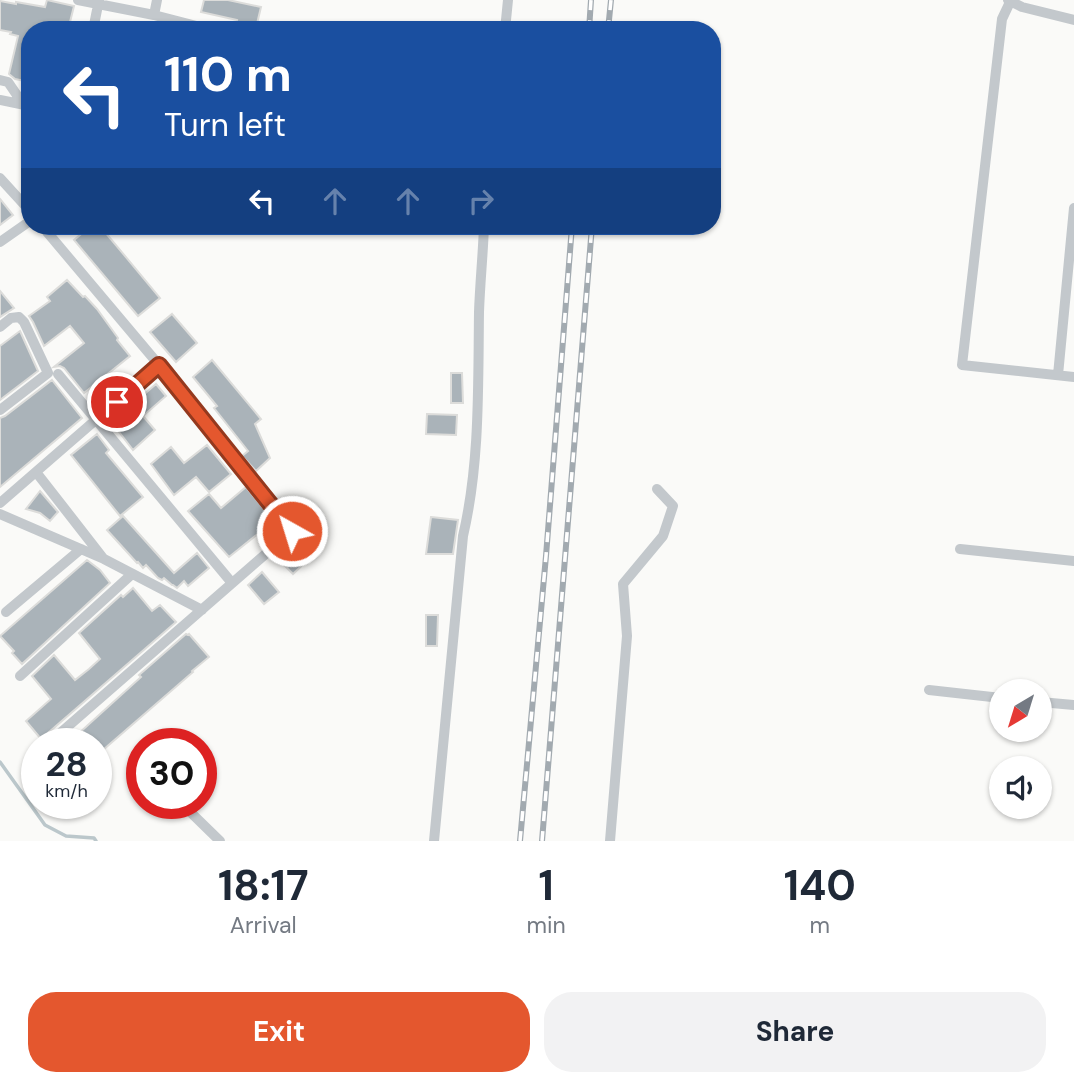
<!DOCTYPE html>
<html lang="en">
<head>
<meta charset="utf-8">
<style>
	body { margin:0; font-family:"DM Sans",sans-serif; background:#f2f2f3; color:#1f2937; height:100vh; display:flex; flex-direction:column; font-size:26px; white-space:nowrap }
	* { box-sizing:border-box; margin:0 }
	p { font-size:23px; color:#747a83 }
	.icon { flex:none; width:38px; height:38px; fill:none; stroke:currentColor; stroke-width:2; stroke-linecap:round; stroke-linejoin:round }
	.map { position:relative; height:841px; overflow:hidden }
	.details { display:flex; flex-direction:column; background:#fff; flex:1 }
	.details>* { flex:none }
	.banner { position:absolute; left:21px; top:21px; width:700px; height:214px; border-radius:28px; box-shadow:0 2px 5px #0004; background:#1a4fa0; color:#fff; overflow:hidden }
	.needle { width:46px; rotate:218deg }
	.buttons { position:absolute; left:989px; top:679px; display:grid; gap:14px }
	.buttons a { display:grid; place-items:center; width:63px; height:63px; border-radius:50%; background:#fff; box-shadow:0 2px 5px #0004; font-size:35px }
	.speed { position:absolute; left:21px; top:728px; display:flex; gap:14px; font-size:35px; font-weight:700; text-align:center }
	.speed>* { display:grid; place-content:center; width:91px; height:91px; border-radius:50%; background:#fff; box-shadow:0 2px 5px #0004; line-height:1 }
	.speed small { font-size:18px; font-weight:400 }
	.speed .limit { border:10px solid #d22; background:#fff; color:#111 }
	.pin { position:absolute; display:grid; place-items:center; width:60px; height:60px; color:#fff; margin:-30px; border:4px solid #fff; border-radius:50%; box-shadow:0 2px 7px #0007 }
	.me { position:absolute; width:77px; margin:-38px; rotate:321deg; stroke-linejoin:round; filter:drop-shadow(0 0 5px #0008) }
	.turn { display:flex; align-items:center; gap:24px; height:147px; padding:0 28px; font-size:32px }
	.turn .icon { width:91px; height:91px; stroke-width:2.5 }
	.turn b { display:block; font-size:49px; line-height:60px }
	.lanes { display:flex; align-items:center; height:66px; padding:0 28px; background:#0003; justify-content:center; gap:35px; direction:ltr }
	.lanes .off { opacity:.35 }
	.eta { display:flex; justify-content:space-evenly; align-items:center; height:119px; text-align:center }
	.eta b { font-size:42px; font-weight:700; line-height:49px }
	.action { display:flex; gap:14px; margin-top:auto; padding:14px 28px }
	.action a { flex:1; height:80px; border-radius:28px; background:#e4572e; color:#fff; font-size:28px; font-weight:700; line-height:80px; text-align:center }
	.action a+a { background:#f2f2f3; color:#1f2937 }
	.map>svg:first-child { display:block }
</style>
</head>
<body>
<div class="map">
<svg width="1074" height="841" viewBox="0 0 1074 841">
	<rect width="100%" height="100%" fill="#fafaf8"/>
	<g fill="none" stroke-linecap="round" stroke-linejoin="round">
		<path stroke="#bbc7cb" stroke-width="3.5" d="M 0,762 L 45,825 L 66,836 L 94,838 L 96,841"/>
	</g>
	<path fill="#aab3b9" stroke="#dcdcda" stroke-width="2" d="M 47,0 L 74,6 L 68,30 L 30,30 L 30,82 L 15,79 L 9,74 L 18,36 L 10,34 L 11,32 L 0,30 L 0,1 L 16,4 L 16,2 L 45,7 Z
		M 204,0 L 228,0 L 261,7 L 256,28 L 236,24 L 237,20 L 201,12 Z
		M 0,199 L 13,215 L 0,225 Z
		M 91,226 L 100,226 L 160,298 L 138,316 L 74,240 Z
		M 67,280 L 83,297 L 85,296 L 97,309 L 118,338 L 117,340 L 130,356 L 84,393 L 64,368 L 60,366 L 54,367 L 84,343 L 70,326 L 44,346 L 33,322 L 29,316 L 50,301 L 47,297 Z
		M 0,291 L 14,308 L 0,317 Z
		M 172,314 L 197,343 L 176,362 L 150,332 Z
		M 20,331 L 38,371 L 0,400 L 0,346 Z
		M 212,360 L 261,419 L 255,424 L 270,458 L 256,471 L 242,456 L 248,451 L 214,408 L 217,406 L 193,377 Z
		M 451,373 L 462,373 L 463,403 L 451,403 Z
		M 52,380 L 82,418 L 0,487 L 0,418 L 5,416 Z
		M 156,384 L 166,396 L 143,416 L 155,430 L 133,450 L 109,419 L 130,401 L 133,404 Z
		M 427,414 L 457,415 L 456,435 L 426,434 Z
		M 97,434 L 109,450 L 106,453 L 143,497 L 120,516 L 71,455 Z
		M 207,445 L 231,474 L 209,492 L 196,477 L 174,495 L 151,464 L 171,447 L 184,463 Z
		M 246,487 L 274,521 L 229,557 L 188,511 L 209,494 L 221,508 Z
		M 40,491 L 58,512 L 50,521 L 40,513 L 26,509 Z
		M 123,516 L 174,573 L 197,553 L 209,568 L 188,586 L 184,581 L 177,588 L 173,585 L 172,585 L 164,578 L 162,580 L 158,578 L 146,565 L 143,568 L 138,562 L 137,563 L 107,530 Z
		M 431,517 L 458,520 L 453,554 L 426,554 Z
		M 293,540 L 310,558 L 293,574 L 275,556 Z
		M 87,560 L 100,570 L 110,583 L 22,664 L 12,653 L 14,651 L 0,636 Z
		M 262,572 L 279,592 L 264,604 L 248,585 Z
		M 133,588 L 152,611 L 160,605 L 176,622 L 41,739 L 26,721 L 51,699 L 32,676 L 54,655 L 75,680 L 89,669 L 100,659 L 79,633 L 121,595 L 123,597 Z
		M 426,615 L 438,615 L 437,646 L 426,646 Z
		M 186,634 L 188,635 L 189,634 L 209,657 L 192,671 L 193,672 L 96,756 L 96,744 L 67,744 L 141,677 L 139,675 Z"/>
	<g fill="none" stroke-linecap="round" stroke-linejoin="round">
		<path stroke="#c3c8cc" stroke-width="10" d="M 78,0 L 154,15 L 212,30
			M 1008,0 L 1022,7 L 1074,20
			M 1010,2 L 1002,19 L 962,365 L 1074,377
			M 154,15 L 157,0
			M 93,30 L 99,0
			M 505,30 L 508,0
			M 0,80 L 8,82 L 23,104
			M 0,100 L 25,105
			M 0,178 L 30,211
			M 42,226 L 159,365 L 292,531 L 58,735
			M 0,242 L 30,221
			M 0,327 L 11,318 L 19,317 L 24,322 L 48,373 L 0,410
			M 58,374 L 232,583
			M 1058,375 L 1074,208
			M 36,472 L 103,558
			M 0,503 L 159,365
			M 0,514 L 104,559 L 202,610
			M 960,549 L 1074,561
			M 6,612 L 81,549
			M 20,676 L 132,574
			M 929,690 L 1001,698
			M 1040,702 L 1074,705
			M 181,803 L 220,841
			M 434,841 L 463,536 C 480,463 478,387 479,312 C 480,283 483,254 484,226
			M 610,841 L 627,636 L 623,584 L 663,536 L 673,506 L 657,489"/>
		<defs>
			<path id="rail" d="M 589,30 L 591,0
				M 608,30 L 611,0
				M 520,841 L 546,556 L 572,226
				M 542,841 L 592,226"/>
		</defs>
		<use href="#rail" stroke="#a2aab0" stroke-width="6"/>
		<use href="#rail" stroke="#fff" stroke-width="3.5" stroke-dasharray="10" stroke-linecap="butt"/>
	</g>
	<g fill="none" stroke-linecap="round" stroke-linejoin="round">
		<defs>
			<path id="route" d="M 117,402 L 159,365 L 292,531"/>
		</defs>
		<use href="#route" stroke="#94391e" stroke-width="18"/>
		<use href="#route" stroke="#e4572e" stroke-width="12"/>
	</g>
</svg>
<div class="buttons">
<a><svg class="needle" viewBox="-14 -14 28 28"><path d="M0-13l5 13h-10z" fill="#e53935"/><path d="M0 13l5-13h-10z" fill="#747a83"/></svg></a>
<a><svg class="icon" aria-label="sound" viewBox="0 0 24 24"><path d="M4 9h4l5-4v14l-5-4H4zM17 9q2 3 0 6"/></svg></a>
</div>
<div class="speed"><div>28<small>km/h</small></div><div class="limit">30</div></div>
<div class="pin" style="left:117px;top:402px;background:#d93025"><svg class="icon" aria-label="arrive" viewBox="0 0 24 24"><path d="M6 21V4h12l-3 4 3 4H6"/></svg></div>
<svg class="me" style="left:292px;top:531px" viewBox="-20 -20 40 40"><circle r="17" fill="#e4572e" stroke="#fff" stroke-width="3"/><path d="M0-11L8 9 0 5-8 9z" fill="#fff"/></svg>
<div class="banner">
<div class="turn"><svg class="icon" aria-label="left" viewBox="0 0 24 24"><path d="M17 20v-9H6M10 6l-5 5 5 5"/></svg><div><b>110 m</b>Turn left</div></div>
<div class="lanes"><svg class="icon" aria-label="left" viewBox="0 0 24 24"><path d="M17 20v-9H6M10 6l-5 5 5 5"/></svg><svg class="icon off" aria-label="ahead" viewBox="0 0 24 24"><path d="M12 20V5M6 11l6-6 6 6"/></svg><svg class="icon off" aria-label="ahead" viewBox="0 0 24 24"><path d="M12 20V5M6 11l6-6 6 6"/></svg><svg class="icon off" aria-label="right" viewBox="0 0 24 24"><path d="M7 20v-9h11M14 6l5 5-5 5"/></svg></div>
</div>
</div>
<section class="details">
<div class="eta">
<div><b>18:17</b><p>Arrival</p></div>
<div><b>1</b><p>min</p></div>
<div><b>140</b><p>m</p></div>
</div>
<div class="action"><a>Exit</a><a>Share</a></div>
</section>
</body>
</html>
